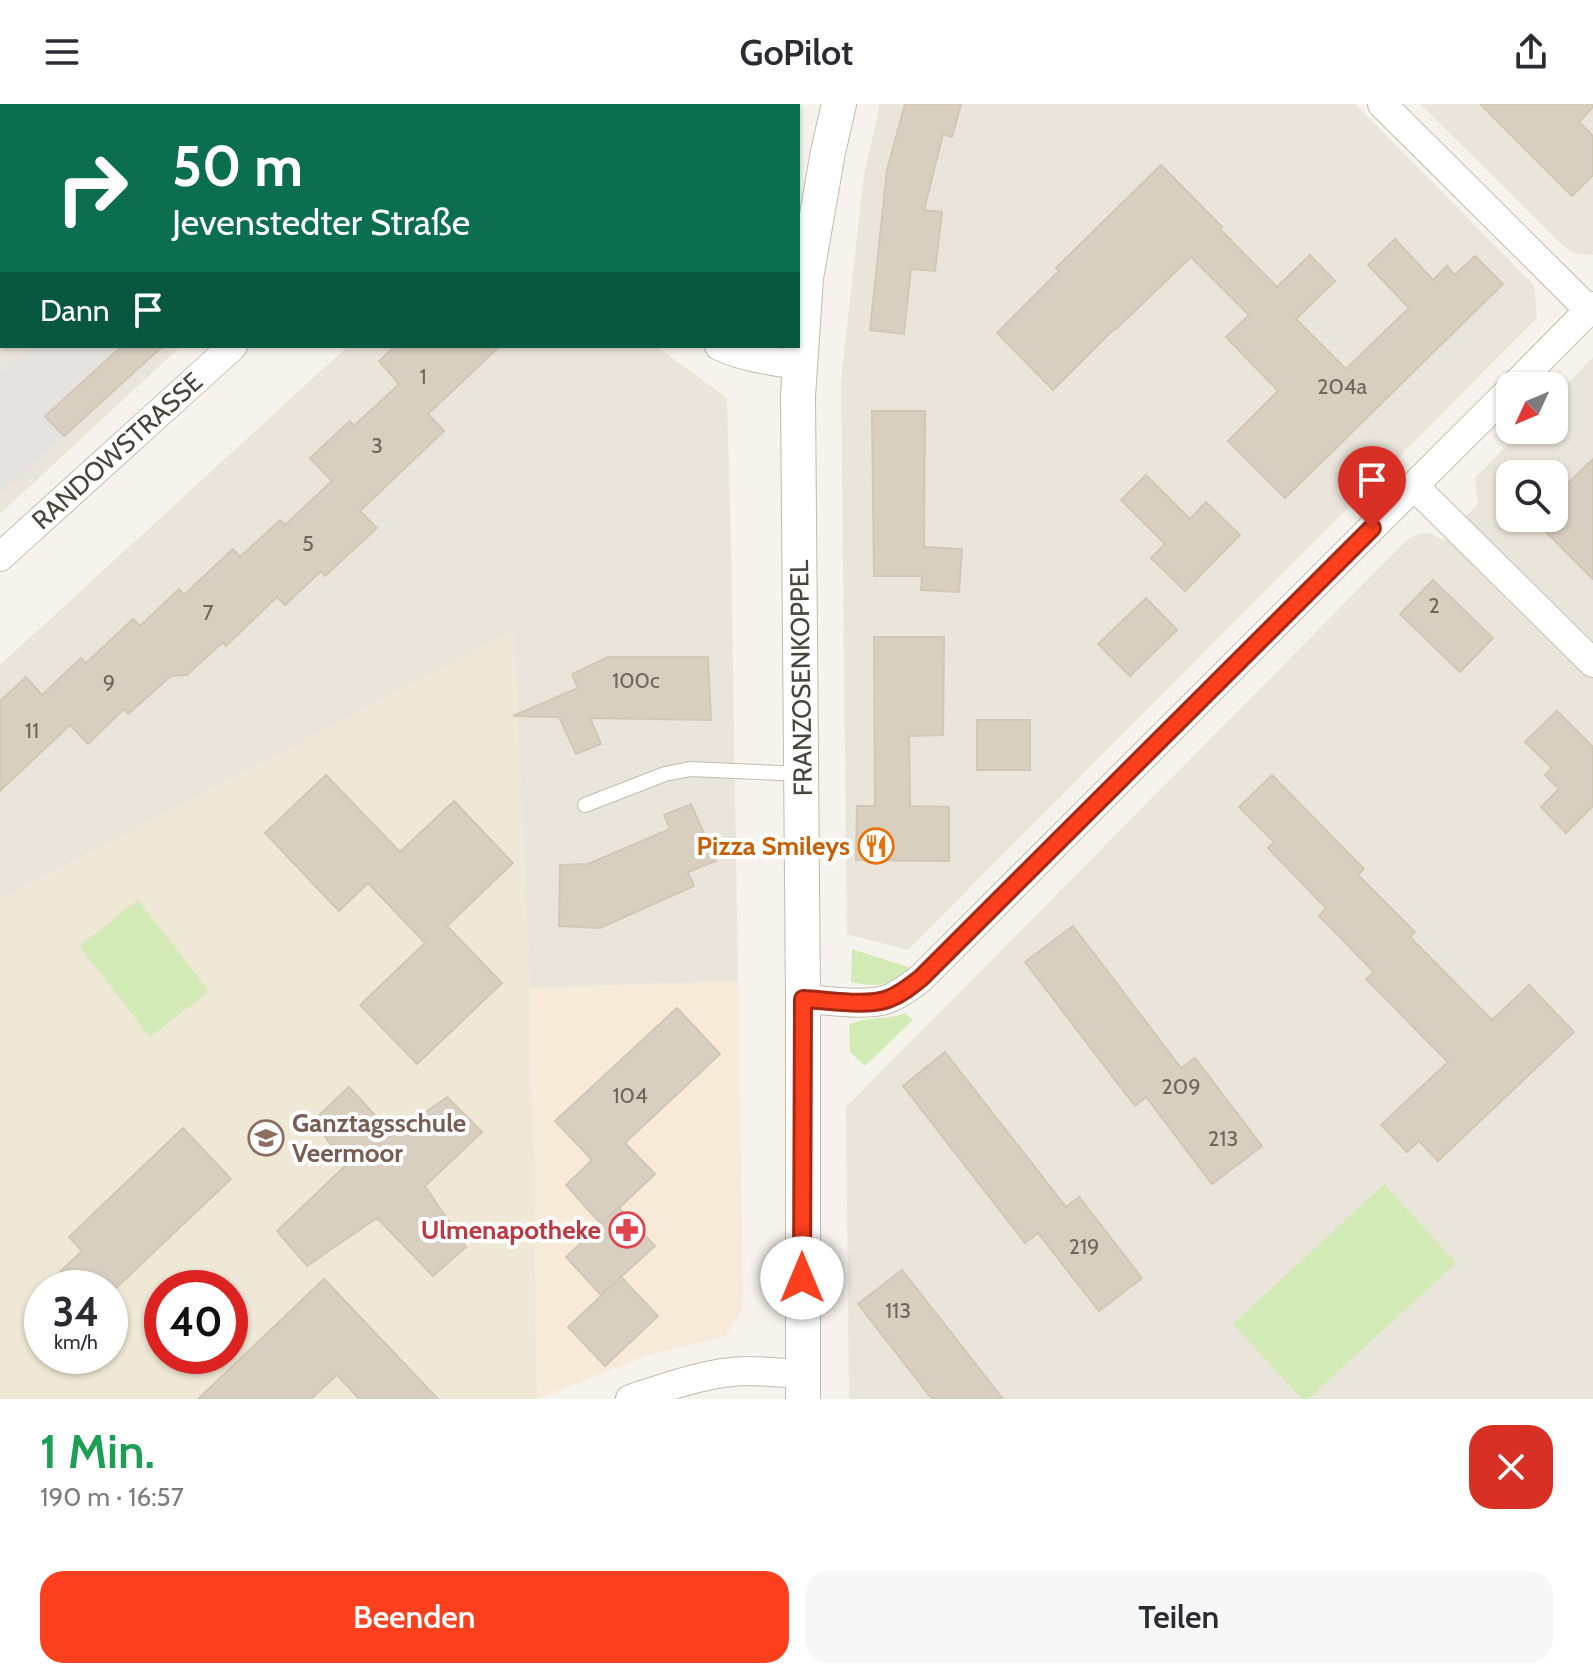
<!DOCTYPE html>
<html lang="de">
<head>
<meta charset="utf-8">
<style>
	body { margin:0; font-family:Cabin,sans-serif; background:#f7f7f7; color:#2b2b33; height:100vh; display:flex; flex-direction:column; font-size:30px; white-space:nowrap }
	* { box-sizing:border-box; margin:0 }
	p { font-size:26px; color:#7c7c81 }
	.icon { flex:none; width:44px; height:44px; fill:none; stroke:currentColor; stroke-width:2; stroke-linecap:round; stroke-linejoin:round }
	.map { position:relative; height:1295px; overflow:hidden }
	.side { display:flex; flex-direction:column; background:#fff; flex:1 }
	.side>* { flex:none }
	.top-card { position:absolute; left:0px; top:0px; width:800px; height:244px; box-shadow:0 2px 6px #0004; background:#0b6e4f; color:#fff; overflow:hidden }
	.needle { width:52px; rotate:226deg }
	.controls { position:absolute; left:1496px; top:268px; display:grid; gap:16px }
	.controls a { display:grid; place-items:center; width:72px; height:72px; border-radius:16px; background:#fff; box-shadow:0 2px 6px #0004; font-size:40px }
	.speed { position:absolute; left:24px; top:1166px; display:flex; gap:16px; font-size:40px; font-weight:700; text-align:center }
	.speed>* { display:grid; place-content:center; width:104px; height:104px; border-radius:50%; background:#fff; box-shadow:0 2px 6px #0004; line-height:1 }
	.speed small { font-size:20px; font-weight:400 }
	.speed .limit { border:12px solid #d22; background:#fff; color:#111 }
	.pin { position:absolute; display:grid; place-items:center; width:68px; height:68px; color:#fff; margin:-82px -34px; border-radius:50% 50% 50% 0; rotate:-45deg; box-shadow:0 0 8px #0007 }
	.pin .icon { rotate:45deg }
	.me { position:absolute; width:88px; margin:-44px; rotate:0deg; stroke-linejoin:round; filter:drop-shadow(0 0 6px #0008) }
	.turn { display:flex; align-items:center; gap:28px; height:168px; padding:0 40px; font-size:36px }
	.turn .icon { width:104px; height:104px; stroke-width:2.5 }
	.turn b { display:block; font-size:56px; line-height:68px }
	.then { display:flex; align-items:center; height:76px; padding:0 40px; background:#0003; gap:16px; font-size:30px }
	.round { display:grid; place-items:center; flex:none; width:84px; height:84px; border-radius:24px; background:#f7f7f7 }
	.headline { display:flex; align-items:center; justify-content:space-between; height:136px; padding:0 40px }
	h1 { font-size:48px; font-weight:600; line-height:60px; color:#1e9e55 }
	.button { display:flex; gap:16px; margin-top:auto; padding:16px 40px }
	.button a { flex:1; height:92px; border-radius:24px; background:#fc3f1d; color:#fff; font-size:32px; font-weight:600; line-height:92px; text-align:center }
	.button a+a { background:#f7f7f7; color:#2b2b33 }
	header { display:flex; justify-content:space-between; align-items:center; height:104px; padding:0 40px; background:#fff; font-size:36px; font-weight:600 }
	.map>svg:first-child { display:block }
</style>
</head>
<body>
<header><svg class="icon" aria-label="menu" viewBox="0 0 24 24"><path d="M4 6h16M4 12h16M4 18h16"/></svg>GoPilot<svg class="icon" aria-label="share" viewBox="0 0 24 24"><path d="M12 15V3M7 8l5-5 5 5M5 13v7h14v-7"/></svg></header>
<div class="map">
<svg width="1593" height="1295" viewBox="0 0 1593 1295">
	<rect width="100%" height="100%" fill="#f6f3ec"/>
	<path fill="#eae5da" fill-rule="evenodd" d="M 0,0 L 295,0 L 297,2 L 2,2 L 2,242 L 181,242 L 0,410 Z
		M 418,0 L 794,0 L 794,2 L 421,2 Z
		M 880,0 L 1355,0 L 1534,181 L 1537,214 L 908,846 L 847,830 L 841,277 L 864,71 Z
		M 1420,0 L 1593,0 L 1593,151 L 1576,150 L 1561,140 Z
		M 348,242 L 656,242 L 727,294 L 731,438 L 738,877 L 530,884 L 513,527 L 0,796 L 0,561 Z
		M 1593,253 L 1593,1295 L 849,1295 L 846,1003 L 1402,441 L 1411,433 L 1422,429 L 1432,430 L 1442,436 L 1478,400 L 1475,374 L 1522,326 L 1554,326 L 1554,293 ZM 1510,370 L 1554,370 L 1554,414 L 1510,414 Z"/>
	<path fill="#f7ead8" d="M 738,877 L 743,1204 L 726,1232 L 648,1251 L 537,1295 L 530,884 Z"/>
	<path fill="#efe8d6" fill-rule="evenodd" d="M 514,526 L 530,884 L 537,1295 L 0,1295 L 0,796 ZM 42,1184 L 110,1184 L 110,1252 L 42,1252 ZM 162,1184 L 230,1184 L 230,1252 L 162,1252 Z"/>
	<path fill="#d2eab5" d="M 138,796 L 209,887 L 150,933 L 79,842 Z
		M 852,845 L 911,864 C 889,882 878,884 851,878 Z
		M 905,909 L 913,916 L 865,962 L 850,948 L 849,921 C 867,911 887,917 905,909 Z
		M 1384,1080 L 1456,1159 L 1308,1295 L 1302,1295 L 1233,1220 Z"/>
	<path fill="#e5e3e0" d="M 31,242 L 163,242 L 0,390 L 0,270 Z"/>
	<path fill="#d8cfc1" stroke="#d3c7b4" stroke-width="2" d="M 905,0 L 961,0 L 952,33 L 943,30 L 924,106 L 942,108 L 935,167 L 911,165 L 904,230 L 870,226 L 887,66 Z
		M 1480,0 L 1593,0 L 1593,3 L 1579,18 L 1593,32 L 1593,71 L 1572,92 Z
		M 1161,61 L 1222,123 L 1220,125 L 1277,183 L 1310,151 L 1335,177 L 1296,215 L 1346,265 L 1409,204 L 1368,161 L 1395,135 L 1433,176 L 1447,162 L 1455,171 L 1475,152 L 1503,180 L 1285,394 L 1228,337 L 1278,287 L 1226,233 L 1249,211 L 1191,153 L 1116,225 L 1115,224 L 1053,286 L 997,229 L 1059,167 L 1056,164 Z
		M 122,242 L 163,242 L 64,332 L 45,312 Z
		M 395,242 L 500,242 L 428,310 L 444,327 L 360,407 L 377,424 L 325,472 L 321,467 L 285,501 L 277,493 L 226,542 L 223,538 L 187,571 L 171,572 L 128,610 L 124,605 L 88,640 L 70,621 L 0,687 L 0,597 L 26,573 L 42,591 L 81,554 L 86,559 L 133,515 L 140,522 L 179,485 L 184,491 L 233,445 L 240,453 L 280,416 L 285,421 L 332,377 L 310,354 L 350,317 L 354,322 L 399,280 L 379,257 Z
		M 872,307 L 925,307 L 924,443 L 962,445 L 959,488 L 921,486 L 922,472 L 874,472 Z
		M 1593,355 L 1593,475 L 1532,414 L 1554,414 L 1554,393 Z
		M 1146,371 L 1190,415 L 1206,398 L 1240,431 L 1185,487 L 1151,454 L 1165,440 L 1121,396 Z
		M 1433,476 L 1493,534 L 1460,568 L 1400,510 Z
		M 1146,494 L 1177,526 L 1130,572 L 1098,540 Z
		M 874,533 L 944,533 L 943,631 L 909,632 L 910,702 L 949,703 L 949,757 L 856,756 L 857,702 L 875,702 Z
		M 608,553 L 708,553 L 711,616 L 590,614 L 601,640 L 576,650 L 559,613 L 513,612 L 578,584 L 572,570 Z
		M 1557,607 L 1593,643 L 1593,702 L 1566,729 L 1541,703 L 1559,685 L 1545,671 L 1552,664 L 1525,638 Z
		M 977,616 L 1030,616 L 1030,666 L 977,666 Z
		M 326,671 L 400,748 L 454,697 L 513,759 L 447,822 L 502,879 L 417,960 L 360,901 L 425,839 L 368,779 L 339,807 L 265,729 Z
		M 1272,671 L 1364,765 L 1358,771 L 1415,828 L 1410,833 L 1492,916 L 1529,881 L 1574,928 L 1438,1057 L 1419,1037 L 1407,1048 L 1381,1021 L 1448,958 L 1366,875 L 1374,868 L 1319,812 L 1326,804 L 1268,744 L 1274,738 L 1239,703 Z
		M 691,700 L 716,757 L 688,768 L 694,782 L 600,824 L 559,822 L 560,761 L 588,760 L 670,725 L 664,711 Z
		M 1073,822 L 1181,964 L 1195,954 L 1262,1042 L 1212,1080 L 1146,993 L 1135,1002 L 1025,858 Z
		M 677,904 L 720,950 L 625,1039 L 655,1070 L 619,1104 L 655,1142 L 601,1191 L 566,1153 L 618,1104 L 601,1120 L 566,1081 L 592,1056 L 555,1017 Z
		M 945,948 L 1066,1103 L 1079,1093 L 1142,1174 L 1099,1207 L 1038,1129 L 1025,1139 L 903,982 Z
		M 349,983 L 393,1031 L 447,993 L 482,1028 L 425,1082 L 466,1143 L 433,1172 L 377,1114 L 307,1162 L 277,1127 L 345,1062 L 314,1016 Z
		M 183,1024 L 231,1075 L 116,1184 L 43,1184 L 82,1147 L 69,1133 Z
		M 902,1166 L 1003,1295 L 932,1295 L 858,1200 Z
		M 621,1173 L 658,1212 L 605,1262 L 568,1223 Z
		M 324,1175 L 438,1295 L 359,1295 L 337,1271 L 311,1295 L 198,1295 Z"/>
	<g fill="none" stroke-linecap="round" stroke-linejoin="round">
		<defs>
			<path id="service" d="M 585,701 L 665,670 L 690,665 L 801,670"/>
			<g id="minor">
				<path d="M 365,0 L 367,2"/>
				<path d="M 1382,0 L 1589,206"/>
				<path d="M 719,242 C 745,254 771,257 799,261"/>
				<path d="M 1514,282 L 1593,202"/>
				<path d="M 1414,382 L 1593,559"/>
				<path id="s1" d="M 0,453 L 233,242"/>
				<path d="M 803,895 C 828,896 865,903 888,895 C 901,890 911,882 921,874 L 1510,286"/>
				<path d="M 630,1295 C 667,1283 706,1268 746,1267 C 764,1267 783,1269 802,1270"/>
			</g>
			<path id="tertiary" d="M 803,1295 L 803,895 L 798,292 L 806,174 L 828,48 L 839,0"/>
		</defs>
		<use href="#service" stroke="#c2bbae" stroke-width="16"/>
		<use href="#minor" stroke="#c2bbae" stroke-width="30"/>
		<use href="#tertiary" stroke="#c2bbae" stroke-width="36"/>
		<use href="#service" stroke="#fff" stroke-width="14"/>
		<use href="#minor" stroke="#fff" stroke-width="28"/>
		<use href="#tertiary" stroke="#fff" stroke-width="34"/>
	</g>
	<g fill="none" stroke-linecap="round" stroke-linejoin="round">
		<defs>
			<path id="route" d="M 802,1174 L 803,895 C 828,896 865,903 888,895 C 901,890 911,882 921,874 L 1372,424"/>
		</defs>
		<use href="#route" stroke="#a42913" stroke-width="20"/>
		<use href="#route" stroke="#fc3f1d" stroke-width="14"/>
	</g>
	<defs>
		<symbol id="restaurant-ring" viewBox="-11 -11 22 22"><circle r="9.5" fill="#fff" stroke="#e8710a" stroke-width="1.5"/><path d="M-5-6h1v4h1v-4h1v4h1v-4h1v5L-1.5 .5V6h-2V.5L-5-1ZM5-6V6H3V1.5H1.5Q1.5-4 5-6Z" fill="#e8710a"/></symbol>
		<symbol id="school-ring" viewBox="-11 -11 22 22"><circle r="9.5" fill="#fff" stroke="#8d6e63" stroke-width="1.5"/><path d="M0-5L7-2L0 1L-7-2ZM-4 1L0 2.5L4 1V4Q0 6-4 4Z" fill="#8d6e63"/></symbol>
		<symbol id="pharmacy-ring" viewBox="-11 -11 22 22"><circle r="9.5" fill="#fff" stroke="#e0444e" stroke-width="1.5"/><path d="M-2-6h4v4h4v4h-4v4h-4v-4h-4v-4h4Z" fill="#e0444e"/></symbol>
	</defs>
	<g fill-rule="evenodd">
		<use href="#restaurant-ring" x="856" y="722" width="40" height="40"/>
		<use href="#school-ring" x="246" y="1014" width="40" height="40"/>
		<use href="#pharmacy-ring" x="607" y="1106" width="40" height="40"/>
	</g>
	<g text-anchor="middle" dominant-baseline="central" stroke-width="8" stroke-linejoin="round" paint-order="stroke">
		<g font-size="22" fill="#6e675b">
			<text x="423" y="272">1</text>
			<text x="1342" y="282">204a</text>
			<text x="377" y="341">3</text>
			<text x="308" y="439">5</text>
			<text x="1434" y="501">2</text>
			<text x="208" y="508">7</text>
			<text x="636" y="576">100c</text>
			<text x="109" y="578">9</text>
			<text x="32" y="626">11</text>
			<text x="1181" y="982">209</text>
			<text x="630" y="991">104</text>
			<text x="1223" y="1034">213</text>
			<text x="1084" y="1142">219</text>
			<text x="898" y="1206">113</text>
		</g>
		<g font-size="26" fill="#4b4439" stroke="#fff">
			<text stroke="none"><textPath href="#s1" startOffset="158">RANDOWSTRASSE</textPath></text>
			<text transform="translate(801 574) rotate(-91)">FRANZOSENKOPPEL</text>
		</g>
		<g font-size="26" font-weight="bold" fill="#c56008" stroke="#fff" text-anchor="end">
			<text x="850" y="742">Pizza Smileys</text>
		</g>
		<g font-size="26" font-weight="bold" fill="#785e54" stroke="#fff" text-anchor="start">
			<text x="292" y="1019">Ganztagsschule<tspan x="292" dy="30">Veermoor</tspan></text>
		</g>
		<g font-size="26" font-weight="bold" fill="#be3a42" stroke="#fff" text-anchor="end">
			<text x="601" y="1126">Ulmenapotheke</text>
		</g>
	</g>
</svg>
<div class="controls">
<a><svg class="needle" viewBox="-14 -14 28 28"><path d="M0-13l5 13h-10z" fill="#e53935"/><path d="M0 13l5-13h-10z" fill="#7c7c81"/></svg></a>
<a><svg class="icon" aria-label="search" viewBox="0 0 24 24"><circle cx="10" cy="10" r="6"/><path d="M15 15l6 6"/></svg></a>
</div>
<div class="speed"><div>34<small>km/h</small></div><div class="limit">40</div></div>
<div class="pin" style="left:1372px;top:424px;background:#d93025"><svg class="icon" aria-label="arrive" viewBox="0 0 24 24"><path d="M6 21V4h12l-3 4 3 4H6"/></svg></div>
<svg class="me" style="left:802px;top:1174px" viewBox="-20 -20 40 40"><circle r="19" fill="#fff"/><path d="M0-13L10 11 0 6-10 11z" fill="#fc3f1d"/></svg>
<div class="top-card">
<div class="turn"><svg class="icon" aria-label="right" viewBox="0 0 24 24"><path d="M7 20v-9h11M14 6l5 5-5 5"/></svg><div><b>50 m</b>Jevenstedter Straße</div></div>
<div class="then">Dann<svg class="icon" aria-label="arrive" viewBox="0 0 24 24"><path d="M6 21V4h12l-3 4 3 4H6"/></svg></div>
</div>
</div>
<section class="side">
<div class="headline"><div><h1>1 Min.</h1><p>190 m · 16:57</p></div><a class="round" style="background:#d93025;color:#fff"><svg class="icon" aria-label="close" viewBox="0 0 24 24"><path d="M6 6l12 12M18 6L6 18"/></svg></a></div>
<div class="button"><a>Beenden</a><a>Teilen</a></div>
</section>
</body>
</html>
